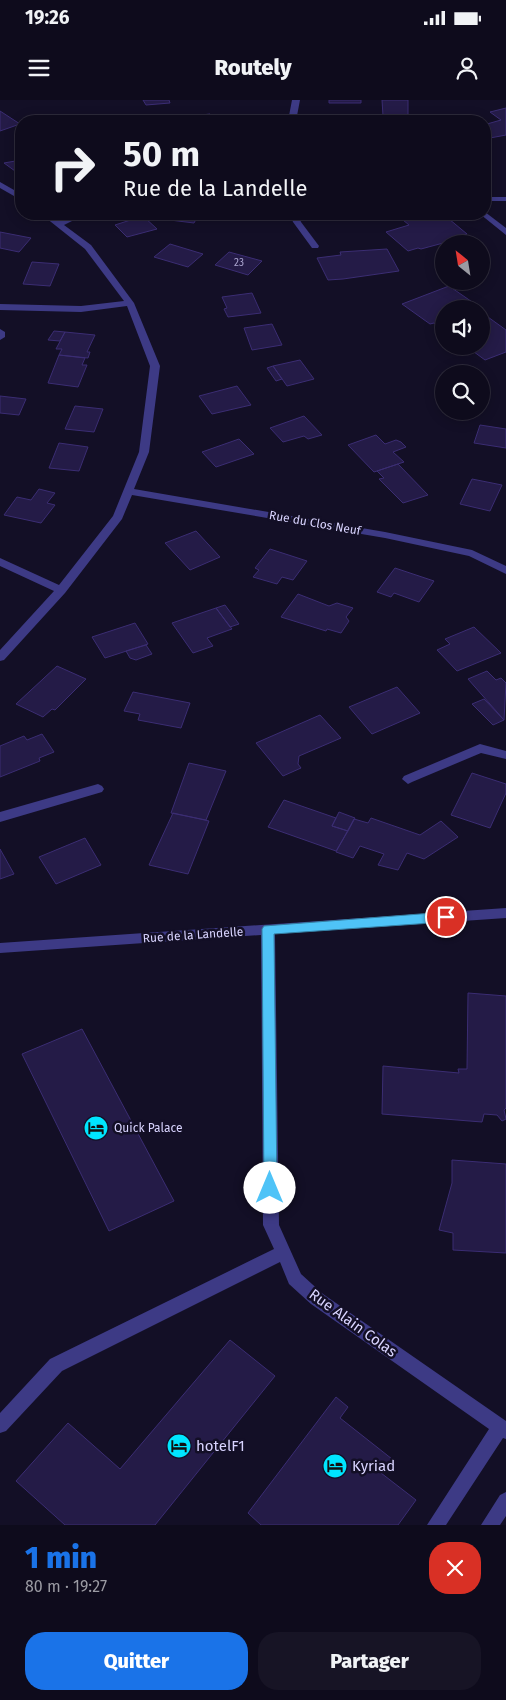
<!DOCTYPE html>
<html lang="fr">
<head>
<meta charset="utf-8">
<style>
	body { margin:0; font-family:"Fira Sans",sans-serif; background:#171425; color:#f1f3f6; height:100vh; display:flex; flex-direction:column; font-size:19px; white-space:nowrap }
	* { box-sizing:border-box; margin:0 }
	p { font-size:16px; color:#9b9ba3 }
	.icon { flex:none; width:28px; height:28px; fill:none; stroke:currentColor; stroke-width:2; stroke-linecap:round; stroke-linejoin:round }
	.map { position:relative; height:1425px; overflow:hidden }
	.drawer { display:flex; flex-direction:column; background:#0e0b1c; flex:1 }
	.drawer>* { flex:none }
	.guide { position:absolute; left:15px; top:15px; width:476px; height:105px; border-radius:20px; box-shadow:0 2px 12px #0003,0 0 0 1px #2e2b3b; background:#0e0b1c; color:#f1f3f6; overflow:hidden }
	.needle { width:32px; rotate:330deg }
	.buttons { position:absolute; left:435px; top:135px; display:grid; gap:10px }
	.buttons a { display:grid; place-items:center; width:55px; height:55px; border-radius:50%; background:#0e0b1c; box-shadow:0 2px 12px #0003,0 0 0 1px #2e2b3b; font-size:25px }
	.pin { position:absolute; display:grid; place-items:center; width:42px; height:42px; color:#fff; margin:-21px; border:2px solid #fff; border-radius:50%; box-shadow:0 1px 5px #0007 }
	.me { position:absolute; width:55px; margin:-28px; rotate:0deg; stroke-linejoin:round; filter:drop-shadow(0 0 4px #0008) }
	.turn { display:flex; align-items:center; gap:18px; height:105px; padding:0 25px; font-size:22px }
	.turn .icon { width:65px; height:65px; stroke-width:2.5 }
	.turn b { display:block; font-size:35px; line-height:42px }
	.round { display:grid; place-items:center; flex:none; width:52px; height:52px; border-radius:20px; background:#171425 }
	.overview { display:flex; align-items:center; justify-content:space-between; height:85px; padding:0 25px }
	h1 { font-size:30px; font-weight:800; line-height:38px; color:#1a73e8 }
	.cta { display:flex; gap:10px; margin-top:auto; padding:10px 25px }
	.cta a { flex:1; height:58px; border-radius:20px; background:#1a73e8; color:#fff; font-size:20px; font-weight:800; line-height:58px; text-align:center }
	.cta a+a { background:#171425; color:#f1f3f6 }
	.status { display:flex; justify-content:space-between; align-items:center; height:35px; padding:0 25px; background:#0e0b1c; direction:ltr }
	.status svg { height:14px; fill:currentColor }
	header { display:flex; justify-content:space-between; align-items:center; height:65px; padding:0 25px; background:#0e0b1c; font-size:22px; font-weight:800 }
	.map>svg:first-child { display:block }
</style>
</head>
<body>
<div class="status"><b>19:26</b><svg viewBox="0 0 49 12"><path d="M0 12V9h3v3zM5 12V6h3v6zM10 12V3h3v9zM15 12V0h3v12zM26 1h20v11H26zM47 4h2v5h-2z"/></svg></div>
<header><svg class="icon" aria-label="menu" viewBox="0 0 24 24"><path d="M4 6h16M4 12h16M4 18h16"/></svg>Routely<svg class="icon" aria-label="person" viewBox="0 0 24 24"><circle cx="12" cy="8" r="4"/><path d="M4 21q1-7 8-7t8 7"/></svg></header>
<div class="map">
<svg width="506" height="1425" viewBox="0 0 506 1425">
	<rect width="100%" height="100%" fill="#130f26"/>
	<path fill="#241b47" stroke="#3b2d73" d="M 143,0 L 169,0 L 170,3 L 146,5 Z
		M 329,0 L 361,0 L 361,3 L 329,3 Z
		M 382,0 L 408,0 L 408,16 L 383,16 Z
		M 506,8 L 506,35 L 490,38 L 487,24 L 501,20 L 490,12 Z
		M 0,11 L 20,24 L 0,31 Z
		M 210,14 L 214,21 L 178,21 L 176,18 Z
		M 21,60 L 21,69 L 15,71 L 4,63 Z
		M 174,114 L 199,114 L 194,123 L 170,120 Z
		M 427,114 L 435,116 L 443,114 L 467,134 L 456,137 L 458,139 L 421,149 L 418,148 L 408,151 L 386,132 L 409,125 L 403,120 Z
		M 143,116 L 157,129 L 127,137 L 115,125 Z
		M 0,132 L 31,138 L 19,152 L 0,148 Z
		M 170,144 L 203,154 L 188,167 L 154,157 Z
		M 387,149 L 399,171 L 343,179 L 328,180 L 317,158 L 341,155 L 340,152 Z
		M 229,152 L 262,161 L 248,175 L 215,165 Z
		M 32,162 L 59,164 L 50,186 L 23,184 Z
		M 449,186 L 478,206 L 474,207 L 476,209 L 444,209 L 444,230 L 434,223 L 430,224 L 402,204 Z
		M 252,193 L 261,213 L 228,217 L 224,209 L 227,208 L 222,197 Z
		M 481,212 L 506,230 L 506,252 L 485,260 L 466,246 L 481,246 Z
		M 272,224 L 282,245 L 252,250 L 244,228 Z
		M 54,231 L 65,232 L 60,241 L 48,240 Z
		M 65,232 L 95,235 L 87,252 L 90,252 L 88,258 L 59,255 L 62,249 L 56,249 Z
		M 59,255 L 85,258 L 82,265 L 87,265 L 78,287 L 48,283 Z
		M 300,260 L 314,279 L 287,286 L 273,266 Z
		M 273,266 L 282,279 L 276,281 L 267,268 Z
		M 237,286 L 251,305 L 212,314 L 199,296 Z
		M 0,296 L 26,299 L 19,315 L 0,313 Z
		M 75,306 L 103,309 L 94,332 L 65,329 Z
		M 304,316 L 322,335 L 308,339 L 304,336 L 283,342 L 270,328 Z
		M 480,325 L 506,329 L 506,348 L 474,343 Z
		M 376,335 L 385,344 L 396,340 L 401,342 L 406,347 L 393,352 L 404,362 L 374,372 L 348,345 Z
		M 239,339 L 254,354 L 216,367 L 202,352 Z
		M 59,343 L 88,347 L 79,371 L 49,368 Z
		M 398,364 L 428,395 L 403,403 L 379,379 L 384,378 L 377,371 Z
		M 472,379 L 502,385 L 490,411 L 460,404 Z
		M 39,389 L 55,393 L 47,403 L 55,405 L 41,423 L 4,415 L 17,397 L 31,400 Z
		M 196,431 L 220,457 L 190,470 L 165,443 Z
		M 270,449 L 307,461 L 293,480 L 282,477 L 277,484 L 253,477 L 259,470 L 255,468 Z
		M 395,468 L 434,481 L 419,502 L 394,493 L 391,497 L 377,492 Z
		M 298,494 L 329,506 L 337,503 L 353,508 L 346,517 L 349,521 L 341,533 L 327,529 L 326,531 L 281,517 Z
		M 225,505 L 239,524 L 230,527 L 216,508 Z
		M 216,508 L 232,529 L 207,538 L 213,546 L 193,553 L 172,523 Z
		M 135,523 L 148,544 L 105,558 L 92,537 Z
		M 474,527 L 501,553 L 457,571 L 437,550 L 450,544 L 445,539 Z
		M 146,545 L 152,554 L 136,560 L 130,558 L 126,551 Z
		M 57,566 L 86,579 L 55,610 L 52,609 L 43,617 L 16,604 Z
		M 487,571 L 496,580 L 501,578 L 506,583 L 504,620 L 468,579 Z
		M 397,587 L 420,613 L 372,634 L 349,607 Z
		M 133,592 L 190,603 L 181,628 L 138,620 L 140,614 L 124,611 Z
		M 484,599 L 504,620 L 493,625 L 472,604 Z
		M 320,615 L 341,638 L 299,656 L 298,664 L 301,668 L 283,676 L 256,643 Z
		M 42,634 L 54,652 L 39,658 L 40,661 L 0,677 L 0,646 L 24,636 L 27,640 Z
		M 189,663 L 226,671 L 206,720 L 171,713 Z
		M 472,673 L 506,684 L 506,693 L 490,728 L 451,715 Z
		M 284,700 L 336,718 L 332,726 L 348,731 L 336,751 L 268,727 Z
		M 339,712 L 355,718 L 348,731 L 332,726 Z
		M 173,713 L 209,721 L 188,774 L 149,765 Z
		M 371,718 L 420,735 L 441,721 L 458,737 L 424,759 L 407,753 L 398,770 L 378,765 L 384,754 L 360,746 L 353,758 L 336,752 L 354,719 L 368,723 Z
		M 85,738 L 101,765 L 56,784 L 39,757 Z
		M 0,749 L 14,774 L 0,779 Z
		M 468,893 L 506,896 L 506,1008 L 504,1010 L 506,1019 L 502,1021 L 497,1015 L 484,1014 L 482,1022 L 382,1014 L 383,966 L 459,973 L 458,969 L 467,969 Z
		M 82,929 L 174,1101 L 109,1131 L 22,954 Z
		M 452,1060 L 506,1064 L 506,1153 L 453,1150 L 453,1133 L 439,1130 L 452,1083 Z
		M 230,1240 L 275,1276 L 155,1425 L 65,1425 L 16,1381 L 68,1323 L 120,1369 Z
		M 336,1297 L 348,1307 L 340,1318 L 392,1359 L 381,1373 L 416,1400 L 398,1425 L 261,1425 L 248,1413 Z"/>
	<g fill="none" stroke-linecap="round" stroke-linejoin="round">
		<path fill="#3d3a85" fill-rule="evenodd" d="M 292,0 L 300,0 L 296,21 L 288,21 Z
			M 0,82 L 21,94 L 21,100 L 0,88 Z
			M 485,97 L 506,97 L 506,101 L 485,101 Z
			M 485,112 L 506,128 L 506,135 L 480,114 L 485,114 Z
			M 41,114 L 50,114 L 59,121 L 76,114 L 86,114 L 64,125 L 91,145 L 134,203 L 160,266 L 149,352 L 134,389 L 385,432 L 472,450 L 506,466 L 506,474 L 469,456 L 385,438 L 132,395 L 122,419 L 65,493 L 4,560 L 0,561 L 0,550 L 54,491 L 0,466 L 0,458 L 59,485 L 113,416 L 139,352 L 150,266 L 127,206 L 81,212 L 0,210 L 0,204 L 81,206 L 124,201 L 85,149 Z
			M 290,114 L 298,114 L 301,122 L 319,146 L 318,148 L 312,148 L 293,122 Z
			M 0,229 L 5,232 L 5,237 L 0,240 Z
			M 480,644 L 506,651 L 506,659 L 481,653 L 412,682 L 408,684 L 402,679 L 404,676 Z
			M 98,684 L 102,686 L 104,689 L 102,692 L 0,722 L 0,712 Z
			M 506,808 L 506,818 L 275,834 L 279,1125 L 301,1174 L 323,1194 L 506,1321 L 506,1339 L 503,1338 L 446,1425 L 427,1425 L 489,1329 L 311,1204 L 289,1184 L 280,1162 L 62,1271 L 6,1331 L 0,1333 L 0,1313 L 50,1259 L 274,1149 L 263,1125 L 261,835 L 0,853 L 0,843 Z
			M 506,1392 L 506,1416 L 500,1425 L 481,1425 L 500,1395 Z"/>
	</g>
	<path fill="#4fc3f7" stroke="#337fa1" d="M 446,812 L 453,817 L 446,822 L 274,834 L 277,1088 L 275,1092 L 270,1094 L 266,1092 L 264,1088 L 262,829 L 264,826 Z"/>
	<defs>
		<symbol id="hotel-disc" viewBox="-11 -11 22 22"><circle r="9.5" fill="#00e5ff" stroke="#130f26"/><path d="M-6-4.5h1.5V1H6V5H4.5V3h-9V5H-6ZM-4 0a1.8 1.8 0 1 1 3.6 0ZM.5 0V-2.5h3Q6-2.5 6 0Z" fill="#111"/></symbol>
	</defs>
	<g fill-rule="evenodd">
		<use href="#hotel-disc" x="82" y="1014" width="28" height="28"/>
		<use href="#hotel-disc" x="165" y="1332" width="28" height="28"/>
		<use href="#hotel-disc" x="321" y="1352" width="28" height="28"/>
	</g>
	<g text-anchor="middle" dominant-baseline="central" stroke-width="5" stroke-linejoin="round" paint-order="stroke">
		<g font-size="10" fill="#aca6d1">
			<text x="239" y="163">23</text>
		</g>
		<g font-size="12" fill="#d9d4ff" stroke="#130f26">
			<text transform="translate(315 423) rotate(10)">Rue du Clos Neuf</text>
			<text transform="translate(193 835) rotate(-4)">Rue de la Landelle</text>
		</g>
		<g font-size="12" fill="#d9d4ff" stroke="#130f26" text-anchor="start">
			<text x="114" y="1028">Quick Palace</text>
		</g>
		<g font-size="15" fill="#d9d4ff" stroke="#130f26">
			<text transform="translate(353 1223) rotate(36)">Rue Alain Colas</text>
		</g>
		<g font-size="15" fill="#d9d4ff" stroke="#130f26" text-anchor="start">
			<text x="196" y="1346">hotelF1</text>
			<text x="352" y="1366">Kyriad</text>
		</g>
	</g>
</svg>
<div class="buttons">
<a><svg class="needle" viewBox="-14 -14 28 28"><path d="M0-13l5 13h-10z" fill="#e53935"/><path d="M0 13l5-13h-10z" fill="#9b9ba3"/></svg></a>
<a><svg class="icon" aria-label="sound" viewBox="0 0 24 24"><path d="M4 9h4l5-4v14l-5-4H4zM17 9q2 3 0 6"/></svg></a>
<a><svg class="icon" aria-label="search" viewBox="0 0 24 24"><circle cx="10" cy="10" r="6"/><path d="M15 15l6 6"/></svg></a>
</div>
<div class="pin" style="left:446px;top:817px;background:#d93025"><svg class="icon" aria-label="arrive" viewBox="0 0 24 24"><path d="M6 21V4h12l-3 4 3 4H6"/></svg></div>
<svg class="me" style="left:270px;top:1088px" viewBox="-20 -20 40 40"><circle r="19" fill="#fff"/><path d="M0-13L10 11 0 6-10 11z" fill="#4fc3f7"/></svg>
<div class="guide">
<div class="turn"><svg class="icon" aria-label="right" viewBox="0 0 24 24"><path d="M7 20v-9h11M14 6l5 5-5 5"/></svg><div><b>50 m</b>Rue de la Landelle</div></div>
</div>
</div>
<section class="drawer">
<div class="overview"><div><h1>1 min</h1><p>80 m · 19:27</p></div><a class="round" style="background:#d93025;color:#fff"><svg class="icon" aria-label="close" viewBox="0 0 24 24"><path d="M6 6l12 12M18 6L6 18"/></svg></a></div>
<div class="cta"><a>Quitter</a><a>Partager</a></div>
</section>
</body>
</html>
